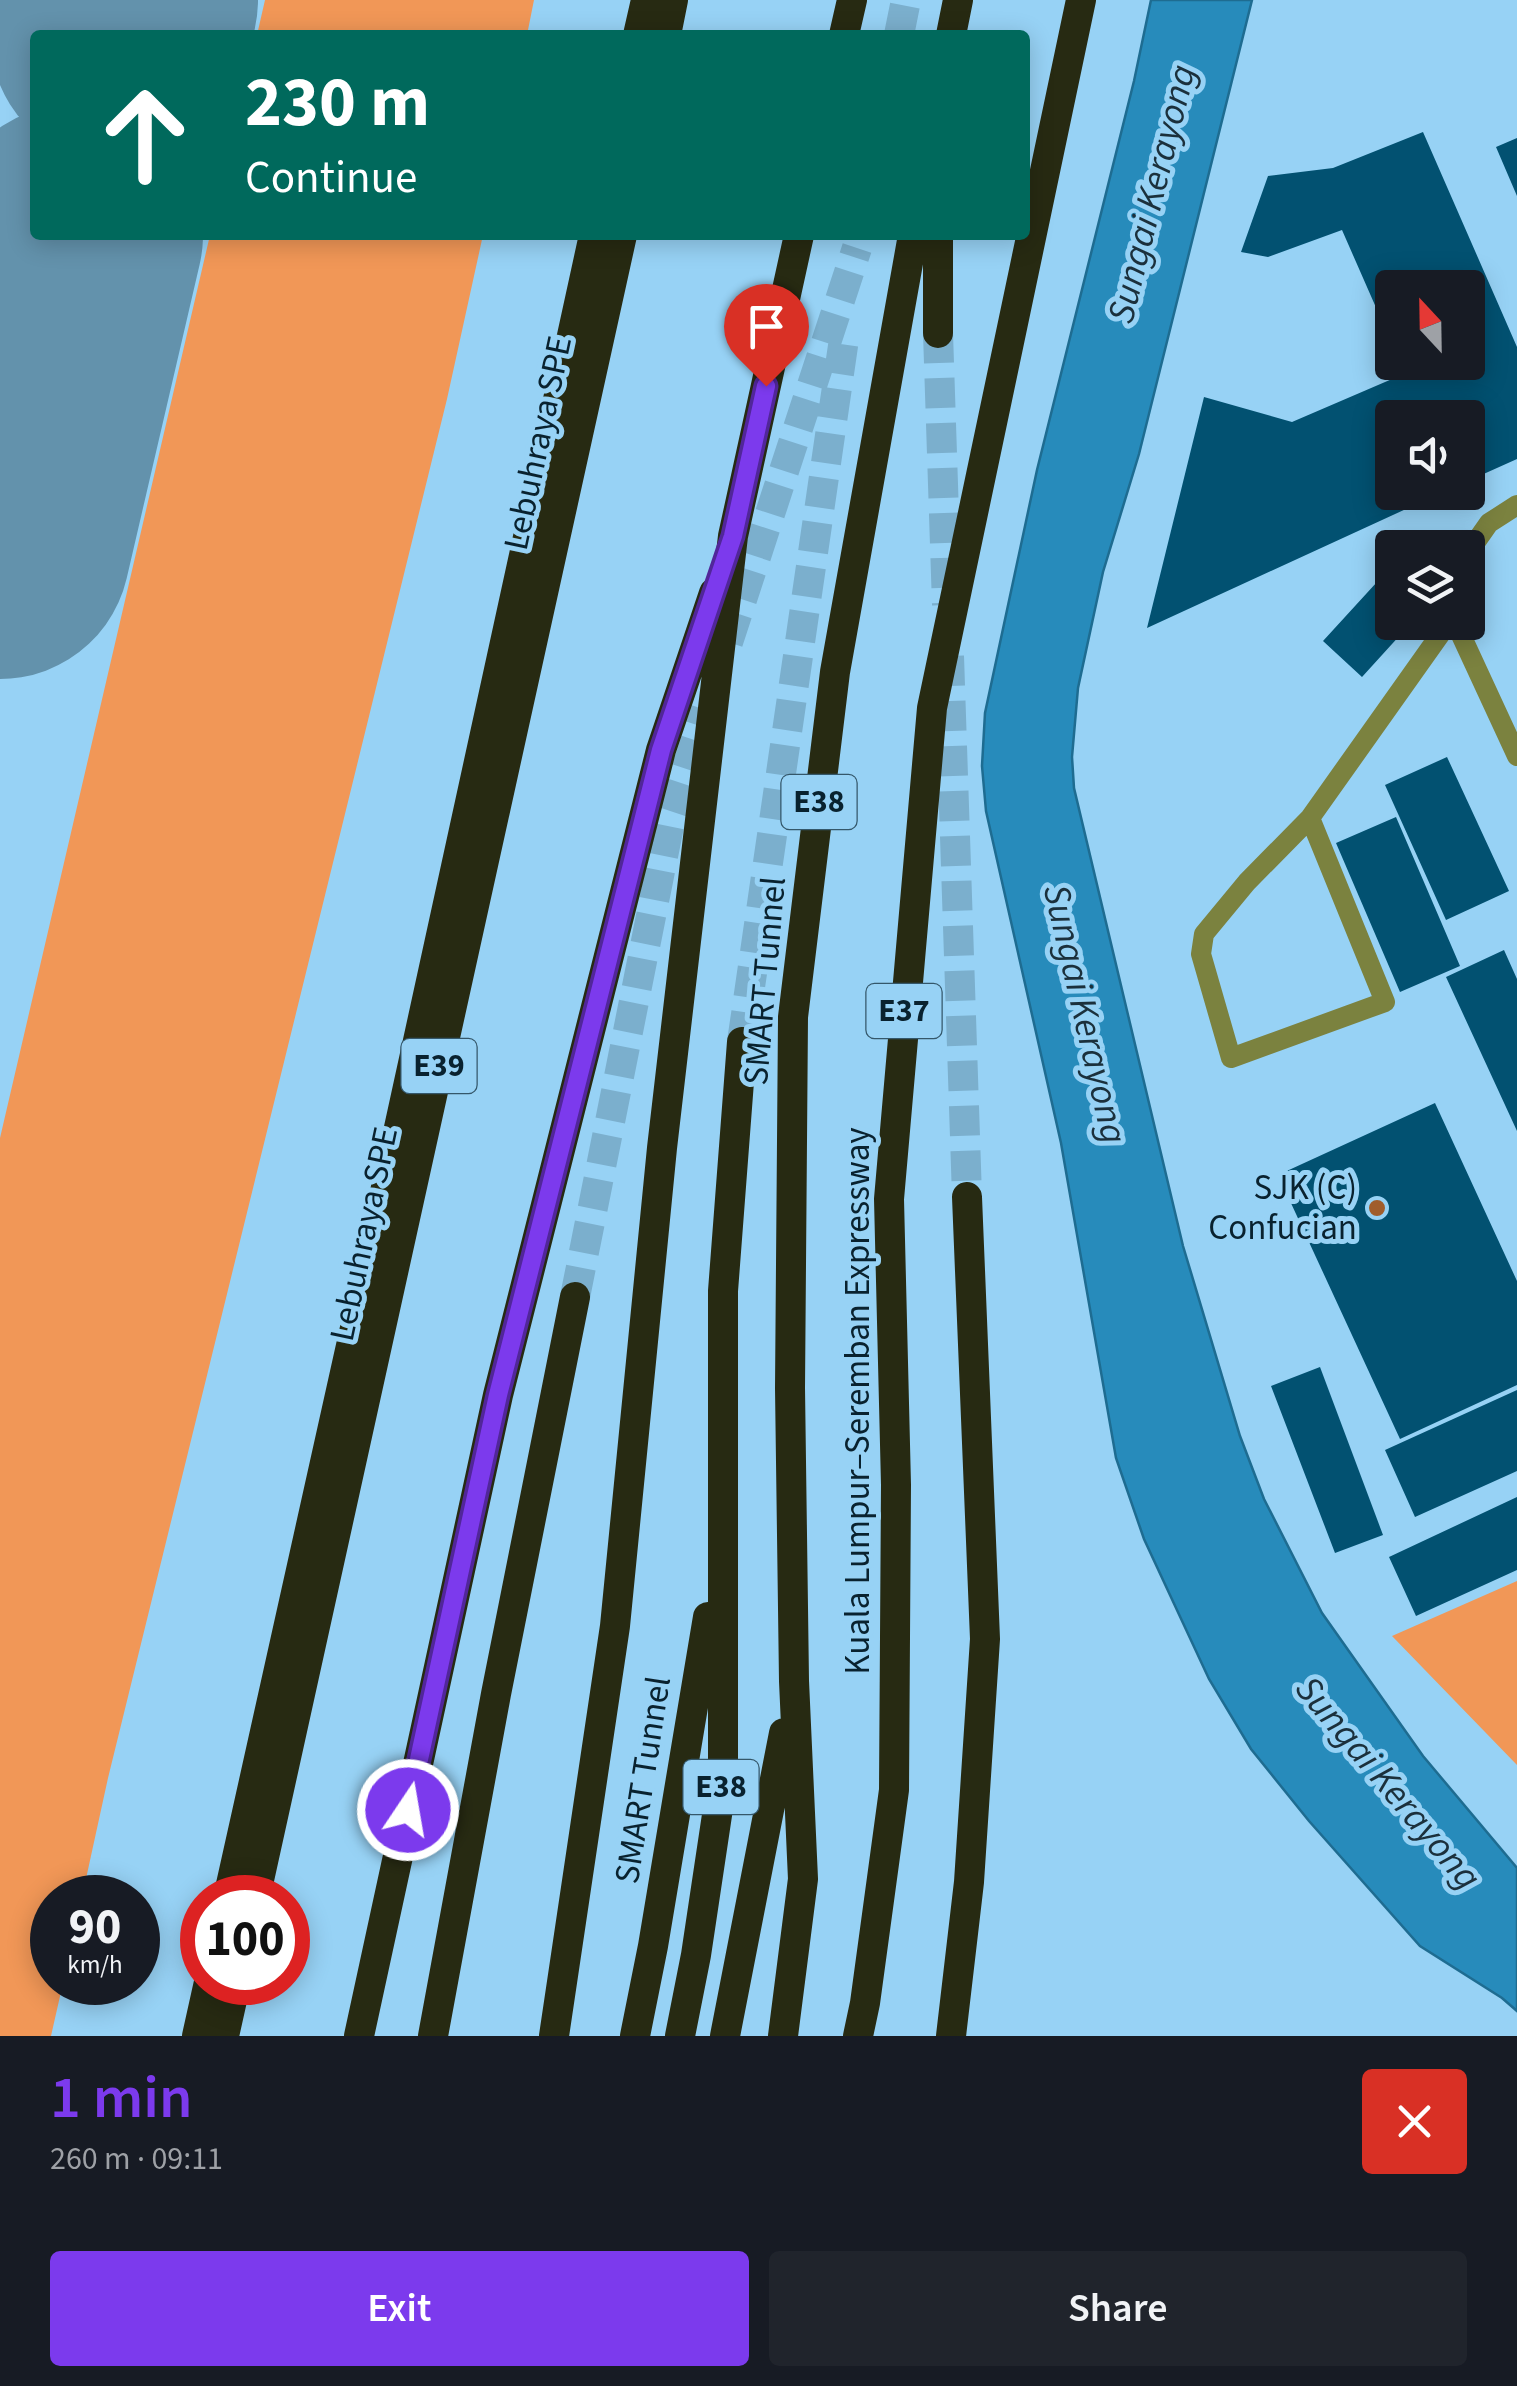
<!DOCTYPE html>
<html lang="en">
<head>
<meta charset="utf-8">
<style>
	body { margin:0; font-family:"Source Sans 3",sans-serif; background:#20242c; color:#f1f3f6; height:100vh; display:flex; flex-direction:column; font-size:38px; white-space:nowrap }
	* { box-sizing:border-box; margin:0 }
	p { font-size:32px; color:#9ea1a6 }
	.icon { flex:none; width:55px; height:55px; fill:none; stroke:currentColor; stroke-width:2; stroke-linecap:round; stroke-linejoin:round }
	.map { position:relative; height:2036px; overflow:hidden }
	.side { display:flex; flex-direction:column; background:#171b24; flex:1 }
	.side>* { flex:none }
	.hud { position:absolute; left:30px; top:30px; width:1000px; height:210px; border-radius:10px; box-shadow:0 5px 25px #0003; background:#00695c; color:#fff; overflow:hidden }
	.needle { width:65px; rotate:338deg }
	.fabs { position:absolute; left:1375px; top:270px; display:grid; gap:20px }
	.fabs a { display:grid; place-items:center; width:110px; height:110px; border-radius:10px; background:#171b24; box-shadow:0 5px 25px #0003; font-size:50px }
	.speed { position:absolute; left:30px; top:1875px; display:flex; gap:20px; font-size:50px; font-weight:700; text-align:center }
	.speed>* { display:grid; place-content:center; width:130px; height:130px; border-radius:50%; background:#171b24; box-shadow:0 5px 25px #0003; line-height:1 }
	.speed small { font-size:25px; font-weight:400 }
	.speed .limit { border:15px solid #d22; background:#fff; color:#111 }
	.pin { position:absolute; display:grid; place-items:center; width:85px; height:85px; color:#fff; margin:-102px -42px; border-radius:50% 50% 50% 0; rotate:-45deg; box-shadow:0 0 10px #0007 }
	.pin .icon { rotate:45deg }
	.me { position:absolute; width:110px; margin:-55px; rotate:12deg; stroke-linejoin:round; filter:drop-shadow(0 0 8px #0008) }
	.turn { display:flex; align-items:center; gap:35px; height:210px; padding:0 50px; font-size:45px }
	.turn .icon { width:130px; height:130px; stroke-width:2.5 }
	.turn b { display:block; font-size:70px; line-height:85px }
	.round { display:grid; place-items:center; flex:none; width:105px; height:105px; border-radius:10px; background:#20242c }
	.head { display:flex; align-items:center; justify-content:space-between; height:170px; padding:0 50px }
	h1 { font-size:60px; font-weight:600; line-height:75px; color:#7c3aed }
	.cta { display:flex; gap:20px; margin-top:auto; padding:20px 50px }
	.cta a { flex:1; height:115px; border-radius:10px; background:#7c3aed; color:#fff; font-size:40px; font-weight:600; line-height:115px; text-align:center }
	.cta a+a { background:#20242c; color:#f1f3f6 }
	.map>svg:first-child { display:block }
</style>
</head>
<body>
<div class="map">
<svg width="1517" height="2036" viewBox="0 0 1517 2036">
	<rect width="100%" height="100%" fill="#97d2f5"/>
	<path fill="#f19757" d="M 265,0 L 534,0 L 527,35 L 257,35 Z
		M 210,235 L 483,235 L 447,399 L 108,1778 L 82,1897 L 52,1898 L 52,1982 L 63,1983 L 51,2036 L 0,2036 L 0,1138 Z
		M 1517,1581 L 1517,1765 L 1392,1636 Z"/>
	<path fill="#278bbb" stroke="#1e6c91" stroke-width="2.5" d="M 1151,0 L 1252,0 L 1139,454 L 1103,572 L 1078,688 L 1072,757 L 1074,788 L 1183,1246 L 1240,1436 L 1264,1499 L 1322,1613 L 1423,1756 L 1517,1868 L 1517,2011 L 1502,1998 L 1420,1946 L 1309,1821 L 1251,1749 L 1209,1679 L 1144,1539 L 1116,1458 L 1061,1143 L 986,811 L 982,766 L 985,713 L 1037,470 L 1134,81 Z"/>
	<g fill="none" stroke-linecap="round" stroke-linejoin="round">
		<path stroke="#6392ac" stroke-width="260" d="M 120,35 L 128,0
			M 0,549 L 73,235"/>
	</g>
	<path fill="#025171" d="M 1423,132 L 1517,347 L 1517,459 L 1468,481 L 1468,418 L 1392,418 L 1392,492 L 1443,492 L 1147,628 L 1204,397 L 1292,422 L 1406,373 L 1401,362 L 1468,362 L 1468,288 L 1392,288 L 1392,344 L 1342,230 L 1268,257 L 1241,252 L 1268,176 L 1333,168 Z
		M 1517,138 L 1517,196 L 1496,147 Z
		M 1377,582 L 1392,596 L 1392,622 L 1412,622 L 1362,677 L 1323,641 Z
		M 1447,757 L 1509,891 L 1446,920 L 1385,785 Z
		M 1396,817 L 1460,966 L 1400,992 L 1336,843 Z
		M 1504,950 L 1517,979 L 1517,1131 L 1446,977 Z
		M 1435,1103 L 1517,1281 L 1517,1385 L 1400,1439 L 1278,1175 Z
		M 1320,1367 L 1383,1535 L 1335,1553 L 1271,1386 Z
		M 1517,1390 L 1517,1471 L 1415,1517 L 1385,1450 Z
		M 1517,1497 L 1517,1570 L 1416,1616 L 1389,1557 Z"/>
	<g fill="none" stroke-linecap="round" stroke-linejoin="round">
		<path stroke="#7bafcd" stroke-width="30" stroke-dasharray="30 15" stroke-linecap="butt" d="M 899,35 L 906,0
			M 938,333 L 947,605
			M 728,642 L 857,248
			M 949,656 L 967,1197
			M 742,1042 L 845,332
			M 575,1297 L 671,816 L 706,710"/>
		<path stroke="#7b823f" stroke-width="20" d="M 1310,818 L 1385,1002 L 1231,1058 L 1201,954 L 1204,934 L 1247,882 L 1310,818 L 1449,622"/>
		<path stroke="#7b823f" stroke-width="20" d="M 1468,553 L 1489,523 L 1517,505
			M 1455,622 L 1517,756"/>
		<path stroke="#272a12" stroke-width="30" d="M 638,35 L 646,0
			M 666,35 L 673,0
			M 844,35 L 852,0
			M 951,35 L 958,0
			M 938,235 L 938,333
			M 228,1898 L 371,1256 L 594,235
			M 255,1898 L 622,235
			M 197,2036 L 209,1982
			M 224,2036 L 236,1982
			M 359,2036 L 498,1395 L 661,750 L 714,593
			M 433,2036 L 496,1694 L 575,1297
			M 554,2036 L 615,1626 L 662,1148 L 733,536 L 799,235
			M 635,2036 L 653,1946 L 708,1617
			M 680,2036 L 696,1955 L 723,1775 L 723,1291 L 742,1042
			M 725,2036 L 784,1733
			M 783,2036 L 803,1879 L 794,1681 L 790,1388 L 793,1017 L 835,672 L 913,235
			M 858,2036 L 865,2003 L 894,1790 L 896,1485 L 889,1199 L 932,708 L 1081,0
			M 951,2036 L 969,1882 L 985,1639 L 967,1197"/>
	</g>
	<g fill="none" stroke-linecap="round" stroke-linejoin="round">
		<defs>
			<path id="route" d="M 408,1810 L 498,1395 L 661,750 L 733,536 L 766,386"/>
		</defs>
		<use href="#route" stroke="#51269a" stroke-width="25"/>
		<use href="#route" stroke="#7c3aed" stroke-width="18"/>
	</g>
	<circle fill="#a05d2c" stroke="#97d2f5" stroke-width="4" cx="1377" cy="1208" r="10"/>
	<g text-anchor="middle" dominant-baseline="central" stroke-width="10" stroke-linejoin="round" paint-order="stroke">
		<g fill="#97d2f5" stroke="#34576a" stroke-width="2.5">
			<rect x="781.5" y="775" width="75" height="54" rx="8"/>
			<rect x="866.5" y="984" width="75" height="54" rx="8"/>
			<rect x="401.5" y="1039" width="75" height="54" rx="8"/>
			<rect x="683.5" y="1760" width="75" height="54" rx="8"/>
		</g>
		<g font-size="32" font-weight="bold" fill="#09222f">
			<text x="819" y="802">E38</text>
			<text x="904" y="1011">E37</text>
			<text x="439" y="1066">E39</text>
			<text x="721" y="1787">E38</text>
		</g>
		<g font-size="35" fill="#09222f" stroke="#97d2f5">
			<text transform="translate(538 443) rotate(-78)">Lebuhraya SPE</text>
			<text transform="translate(765 981) rotate(-85)">SMART Tunnel</text>
			<text transform="translate(364 1234) rotate(-78)">Lebuhraya SPE</text>
			<text transform="translate(858 1401) rotate(-90)">Kuala Lumpur–Seremban Expressway</text>
			<text transform="translate(643 1780) rotate(-81)">SMART Tunnel</text>
		</g>
		<g font-size="35" fill="#09222f" stroke="#97d2f5" text-anchor="end">
			<text x="1357" y="1188">SJK (C)<tspan x="1357" dy="40">Confucian</tspan></text>
		</g>
		<g font-size="38" font-style="italic" fill="#1b303c" stroke="#97d2f5">
			<text transform="translate(1152 194) rotate(-76)">Sungai Kerayong</text>
			<text transform="translate(1085 1014) rotate(77)">Sungai Kerayong</text>
			<text transform="translate(1388 1783) rotate(50)">Sungai Kerayong</text>
		</g>
	</g>
</svg>
<div class="fabs">
<a><svg class="needle" viewBox="-14 -14 28 28"><path d="M0-13l5 13h-10z" fill="#e53935"/><path d="M0 13l5-13h-10z" fill="#9ea1a6"/></svg></a>
<a><svg class="icon" aria-label="sound" viewBox="0 0 24 24"><path d="M4 9h4l5-4v14l-5-4H4zM17 9q2 3 0 6"/></svg></a>
<a><svg class="icon" aria-label="layers" viewBox="0 0 24 24"><path d="M12 4l9 5-9 5-9-5zM3 14l9 5 9-5"/></svg></a>
</div>
<div class="speed"><div>90<small>km/h</small></div><div class="limit">100</div></div>
<div class="pin" style="left:766px;top:386px;background:#d93025"><svg class="icon" aria-label="arrive" viewBox="0 0 24 24"><path d="M6 21V4h12l-3 4 3 4H6"/></svg></div>
<svg class="me" style="left:408px;top:1810px" viewBox="-20 -20 40 40"><circle r="17" fill="#7c3aed" stroke="#fff" stroke-width="3"/><path d="M0-11L8 9 0 5-8 9z" fill="#fff"/></svg>
<div class="hud">
<div class="turn"><svg class="icon" aria-label="ahead" viewBox="0 0 24 24"><path d="M12 20V5M6 11l6-6 6 6"/></svg><div><b>230 m</b>Continue</div></div>
</div>
</div>
<section class="side">
<div class="head"><div><h1>1 min</h1><p>260 m · 09:11</p></div><a class="round" style="background:#d93025;color:#fff"><svg class="icon" aria-label="close" viewBox="0 0 24 24"><path d="M6 6l12 12M18 6L6 18"/></svg></a></div>
<div class="cta"><a>Exit</a><a>Share</a></div>
</section>
</body>
</html>
